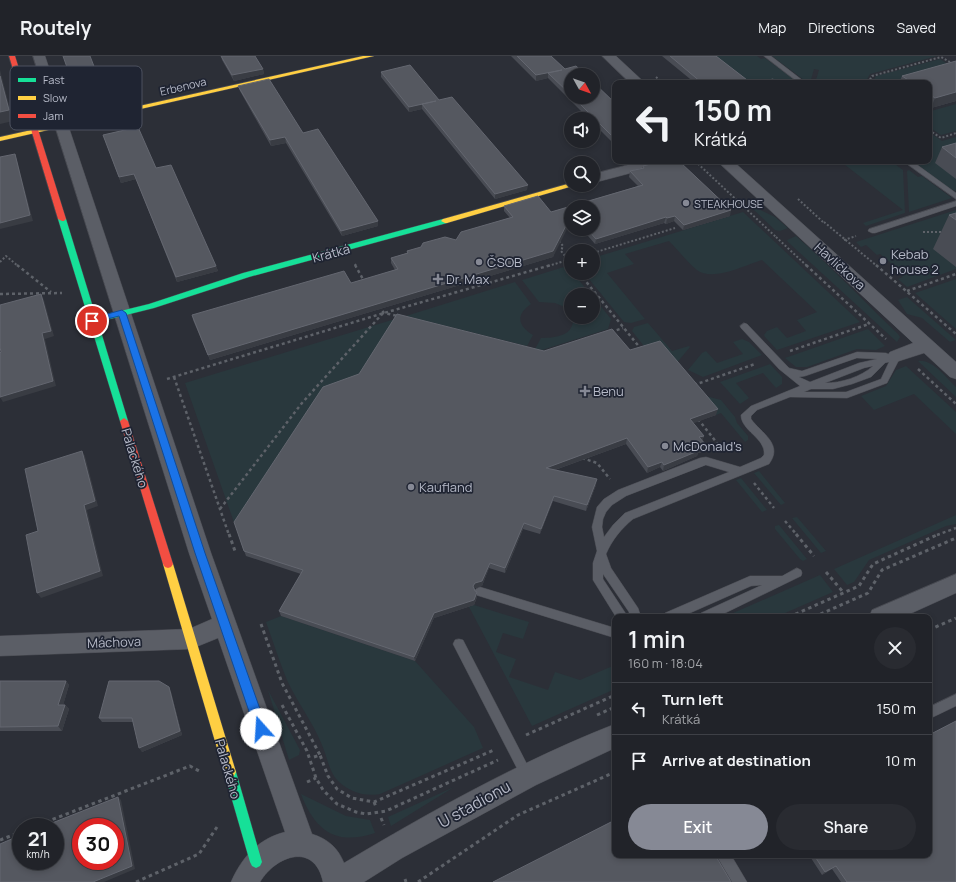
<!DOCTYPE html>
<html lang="en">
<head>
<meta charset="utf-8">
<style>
	body { margin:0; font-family:Manrope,sans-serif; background:#292b31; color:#f1f3f6; height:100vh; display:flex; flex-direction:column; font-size:15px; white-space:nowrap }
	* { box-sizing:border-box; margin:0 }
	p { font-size:13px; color:#a2a4a8 }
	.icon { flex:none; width:22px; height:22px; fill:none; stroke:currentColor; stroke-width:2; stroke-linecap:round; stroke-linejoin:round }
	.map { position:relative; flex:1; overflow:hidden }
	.panel { position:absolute; left:612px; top:558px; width:320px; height:244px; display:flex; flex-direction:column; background:#212329; border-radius:8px; box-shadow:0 2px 6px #0003,0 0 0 1px #3e4046 }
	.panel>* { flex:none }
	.top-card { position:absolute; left:612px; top:24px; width:320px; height:84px; border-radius:8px; box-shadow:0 2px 6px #0003,0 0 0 1px #3e4046; background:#212329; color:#f1f3f6; overflow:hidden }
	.needle { width:26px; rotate:130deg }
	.fabs { position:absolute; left:564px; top:12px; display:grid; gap:8px }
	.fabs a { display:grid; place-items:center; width:36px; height:36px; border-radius:50%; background:#212329; box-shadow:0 2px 6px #0003,0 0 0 1px #3e4046; font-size:20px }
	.speed { position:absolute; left:12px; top:762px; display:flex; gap:8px; font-size:20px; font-weight:700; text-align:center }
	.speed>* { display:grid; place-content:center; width:52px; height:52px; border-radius:50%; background:#212329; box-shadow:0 2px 6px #0003,0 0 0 1px #3e4046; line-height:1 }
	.speed small { font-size:10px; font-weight:400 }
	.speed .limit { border:6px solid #d22; background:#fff; color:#111 }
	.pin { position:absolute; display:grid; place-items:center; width:34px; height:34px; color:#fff; margin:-17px; border:2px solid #fff; border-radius:50%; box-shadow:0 1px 4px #0007 }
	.me { position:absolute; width:44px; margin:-22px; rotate:341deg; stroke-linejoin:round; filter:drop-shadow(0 0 3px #0008) }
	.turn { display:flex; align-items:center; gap:14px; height:84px; padding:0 16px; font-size:18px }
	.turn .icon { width:52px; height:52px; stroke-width:2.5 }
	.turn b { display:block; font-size:28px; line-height:34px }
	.round { display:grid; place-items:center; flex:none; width:42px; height:42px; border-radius:21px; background:#292b31 }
	.overview { display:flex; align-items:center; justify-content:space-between; height:68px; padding:0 16px }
	h1 { font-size:24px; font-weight:600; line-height:30px }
	.primary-button { display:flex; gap:8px; margin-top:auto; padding:8px 16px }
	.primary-button a { flex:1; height:46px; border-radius:24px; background:#868995; color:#fff; font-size:16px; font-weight:600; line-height:46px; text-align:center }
	.primary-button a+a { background:#292b31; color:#f1f3f6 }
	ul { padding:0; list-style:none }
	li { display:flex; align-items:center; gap:12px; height:52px; padding:0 16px; border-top:1px solid #3e4046 }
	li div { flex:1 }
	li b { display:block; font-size:15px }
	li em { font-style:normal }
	header { display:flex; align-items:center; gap:24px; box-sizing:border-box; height:56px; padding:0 20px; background:#212329; border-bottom:1px solid #3e4046 }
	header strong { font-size:19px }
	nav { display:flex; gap:22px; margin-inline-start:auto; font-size:14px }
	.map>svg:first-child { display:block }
</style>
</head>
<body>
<header>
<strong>Routely</strong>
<nav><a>Map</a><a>Directions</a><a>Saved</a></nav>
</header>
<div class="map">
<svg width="956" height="826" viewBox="0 0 956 826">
	<rect width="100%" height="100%" fill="#2c2f37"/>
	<path fill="#29383d" d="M 709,0 L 757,0 L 761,3 L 765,2 L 799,27 L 743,27 Z
		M 772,0 L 937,0 L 870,18 L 865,27 L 815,27 L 819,14 L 814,13 L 810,27 L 808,27 Z
		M 940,3 L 955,13 L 904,27 L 872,27 L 876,20 Z
		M 956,48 L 956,75 L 941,79 L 929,71 L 929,54 L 931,55 Z
		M 929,76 L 942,85 L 956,81 L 956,135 L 949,133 L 913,105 L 929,105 Z
		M 840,105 L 885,105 L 892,106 L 903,114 L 905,157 L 866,170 L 863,167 L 903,154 Z
		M 909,114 L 918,121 L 922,120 L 952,142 L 909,156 L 907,115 Z
		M 756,152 L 775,161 L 788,172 L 780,175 L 775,174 L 753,153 Z
		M 956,154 L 956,213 L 907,231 L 898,223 L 903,221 L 891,211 L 894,210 L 880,198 L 877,199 L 866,189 L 861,191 L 856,186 Z
		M 743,156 L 860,266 L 777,294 L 765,281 L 764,279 L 767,275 L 777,271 L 787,282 L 806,275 L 797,264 L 817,256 L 762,204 C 745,209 713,226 697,214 C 687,206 678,194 669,185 L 625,198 L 634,208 L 607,217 L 645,263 L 631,267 L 624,266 L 584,217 L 593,217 L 593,202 Z
		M 796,180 C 832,211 864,246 898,278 L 900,281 L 897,286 L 788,186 L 787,184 Z
		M 567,210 L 571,214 L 571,217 L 573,217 L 591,239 L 571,239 L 571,251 L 567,252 L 555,247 L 539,246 L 522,224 Z
		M 956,223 L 956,273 L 915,237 Z
		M 515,226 L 531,248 C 515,259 518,270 533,279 L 527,290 L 406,260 Z
		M 907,241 L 956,284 L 950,286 L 922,262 L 907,258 L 898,244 Z
		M 599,248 L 611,263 L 608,273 L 542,294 L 535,293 L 541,282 C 555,282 575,280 573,261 L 593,261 L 593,250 Z
		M 395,263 L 360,324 L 324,336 L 236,472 L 185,327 Z
		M 648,267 L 672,295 L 689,290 L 690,291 L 675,309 L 647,294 L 632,275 L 634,271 Z
		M 868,273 L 885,290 L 876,294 L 857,293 L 807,311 L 796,311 L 785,302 Z
		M 742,283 L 749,286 L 762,299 L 703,321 L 688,314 L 702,297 L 706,295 L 717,307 L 743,298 L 733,286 Z
		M 918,305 C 933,303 946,322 956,331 L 956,341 Z
		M 770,308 L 782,321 L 782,328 L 776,332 L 763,317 L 736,327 L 749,342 L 740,348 L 720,326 Z
		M 906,310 L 956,356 L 956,378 L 914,338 L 874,354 L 861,340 L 886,330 L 896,314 Z
		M 698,338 L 721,344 L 735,361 L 737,367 L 748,380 L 748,384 L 745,386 L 721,357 L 716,359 Z
		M 759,415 L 785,447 L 781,449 L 754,417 Z
		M 741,422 L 767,454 L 762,456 L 736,424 Z
		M 956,459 L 956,468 L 946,470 L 869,504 L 854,526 L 847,529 L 834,513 Z
		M 797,461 L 826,495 L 821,497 L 792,462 Z
		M 779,469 L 807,503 L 803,505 L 800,503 L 775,473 L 775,470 Z
		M 820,519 L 833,536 L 776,561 L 724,561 Z
		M 474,549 L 529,566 L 523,583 L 503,577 L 496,596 L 516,603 L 509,621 L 548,634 L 555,616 L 580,624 L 615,609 L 615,633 L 532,670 L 469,551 Z
		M 281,560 L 415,605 L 474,671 L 483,692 L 380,738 C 364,741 350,736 338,725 C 329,716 327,700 322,689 C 313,666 297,646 287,624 C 279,605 273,585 266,566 Z
		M 268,634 L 300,694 L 299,699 L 289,704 Z
		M 454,731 L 391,770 L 388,761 Z
		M 301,738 L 346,760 L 370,764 L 375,777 C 336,790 315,775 301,738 Z"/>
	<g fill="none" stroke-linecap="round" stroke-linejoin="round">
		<defs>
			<path id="lane" d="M 764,0 L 771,0 L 806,27 L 799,27 Z
				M 903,105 L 912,105 L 956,137 L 956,143 Z
				M 956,145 L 956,150 L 875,177 L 872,177 L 868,175 L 869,173 Z
				M 744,267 L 747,268 L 789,312 L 802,315 L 857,296 L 886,297 L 890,299 L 896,297 L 901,300 L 887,327 L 847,342 L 790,341 L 757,354 L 751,360 L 751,363 C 761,377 784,388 769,408 L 633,463 C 621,473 612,484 606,498 L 611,512 L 638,552 L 641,561 L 629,561 L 629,556 L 603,518 L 603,523 L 628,561 L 616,561 L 593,524 L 593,507 L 597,495 L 592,471 L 597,451 L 604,443 L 618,434 L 700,402 L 706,401 L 740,411 L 761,402 L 764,399 C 766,382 741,375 741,359 L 751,350 L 800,330 L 779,313 L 741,272 L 740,270 ZM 857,302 L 877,303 L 859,307 L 810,326 L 799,321 L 805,320 ZM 889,306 L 881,323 L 846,336 L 804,336 L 811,333 L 833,333 L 852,328 L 871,321 L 885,307 ZM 873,310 C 861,321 841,327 825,327 L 864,312 ZM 706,409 L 729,416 L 625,457 L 613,469 L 604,481 L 602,471 L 603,463 L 606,456 L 612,449 L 626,440 Z
				M 797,512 L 801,514 L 802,517 L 801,520 L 717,561 L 699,561 L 701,557 L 762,529 L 751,530 L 681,561 L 663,561 L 665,557 L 750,520 L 782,520 Z
				M 480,531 L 615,572 L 615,582 L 476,539 L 474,536 L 476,533 Z
				M 459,583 L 463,584 L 531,716 L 533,720 L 531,724 L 527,726 L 523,724 L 453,588 L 455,584 Z
				M 956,638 L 956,650 L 929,663 L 929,651 Z
				M 716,799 L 731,799 L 747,826 L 732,826 Z"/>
			<path id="street" d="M 33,0 L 45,0 L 211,497 L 312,778 C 328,783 338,792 344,807 C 431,755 521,705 615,668 L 615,692 L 536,729 L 402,802 L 364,826 L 323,826 C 315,786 276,799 260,826 L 231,826 C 242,801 258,783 285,776 L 218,582 L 191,593 L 0,600 L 0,580 L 189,573 L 212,563 L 189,497 Z
				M 602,0 L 616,0 L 645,27 L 630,27 Z
				M 643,105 L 667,105 L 665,108 L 593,127 L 593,118 Z
				M 717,105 L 733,105 L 956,306 L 956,323 L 950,321 L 924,297 L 896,306 L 890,304 L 887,300 L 890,296 L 913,287 Z
				M 956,518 L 956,537 L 903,561 L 869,561 L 872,554 Z"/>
			<path id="fast" d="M 60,161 L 62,161 L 66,163 L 96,261 L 149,248 L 243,217 L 443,163 L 445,163 L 449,165 L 447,167 L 249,221 L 154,252 L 98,266 L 128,365 L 124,368 L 120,365 L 90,267 L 88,265 L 89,264 L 58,163 Z
				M 230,710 L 234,712 L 236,716 L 262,806 L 260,810 L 256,812 L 252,810 L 250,806 L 224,716 L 226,712 Z"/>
			<path id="slow" d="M 363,0 L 374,0 L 0,85 L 0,81 Z
				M 571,127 L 571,129 L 574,129 L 573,130 L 447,167 L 445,167 L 441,165 L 443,163 Z
				M 168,504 L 171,505 L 173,508 L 236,716 L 234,720 L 230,722 L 226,720 L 224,716 L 163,508 L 165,505 Z"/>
			<path id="jam" d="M 9,0 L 15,0 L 66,163 L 64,165 L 62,165 L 58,163 Z
				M 124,362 L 128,365 L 173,508 L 171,511 L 168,512 L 165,511 L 163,508 L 120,365 Z"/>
		</defs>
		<use href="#lane" stroke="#484a51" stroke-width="1"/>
		<use href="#street" stroke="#484a51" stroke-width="1"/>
		<use href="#fast" stroke="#484a51" stroke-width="1"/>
		<use href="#slow" stroke="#484a51" stroke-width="1"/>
		<use href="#jam" stroke="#484a51" stroke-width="1"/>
		<path stroke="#5e6269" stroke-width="2" stroke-dasharray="2 2" stroke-linecap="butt" d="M 656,21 L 663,27
			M 868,27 L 872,20 L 941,1 L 953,8
			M 929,74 L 941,82 L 956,77
			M 695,105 L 776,181
			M 798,143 L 823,166
			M 824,166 L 877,210
			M 923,176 L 944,176
			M 776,181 L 807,210
			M 844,184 L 856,180
			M 559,185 L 563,190 L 561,195 L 571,207
			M 593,197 L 675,172
			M 0,206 L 6,200 L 18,210
			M 355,208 L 356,210
			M 548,210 L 571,203"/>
		<path stroke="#5e6269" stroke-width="2.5" stroke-dasharray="3 3" stroke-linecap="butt" d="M 17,209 L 51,236
			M 355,209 L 364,225
			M 806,209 L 886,283
			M 876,209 L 956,278
			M 579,217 L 641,293
			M 907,235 L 956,218
			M 0,238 L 62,237
			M 379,250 L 384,257 L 398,260
			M 611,276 L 623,272
			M 790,295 L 869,268
			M 918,313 L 956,348
			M 174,321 L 229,479
			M 167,323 L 384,257 L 551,209
			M 694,329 L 755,308
			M 698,363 L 721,392
			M 582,402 L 597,407 L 610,423
			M 754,427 L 774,452
			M 220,453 L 302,347 L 383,257
			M 785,465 L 797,479
			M 937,479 L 956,472"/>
		<path stroke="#5e6269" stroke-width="3" stroke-dasharray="3.5 3.5" stroke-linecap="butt" d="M 229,478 L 235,495
			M 796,478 L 814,500
			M 826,516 L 843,536
			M 789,561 L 859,530 L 873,508 L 939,478
			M 814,561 L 868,537 L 882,514 L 956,482
			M 261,568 L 282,627 L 320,699
			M 929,574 L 956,562
			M 282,649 L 307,695 L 316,722 L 323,734 L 337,748 L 356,756 L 366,758 L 386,755 L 498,704
			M 597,659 L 615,651
			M 526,679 L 615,639
			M 314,701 L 320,699 L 328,720 L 337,733 L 352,742 L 374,746 L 494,694
			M 307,726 L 316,722
			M 374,746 L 376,751
			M 381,762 L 384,769
			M 33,771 L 190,710 L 201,716
			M 0,784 L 21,776
			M 405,823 L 406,826
			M 136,826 L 199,798 L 217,771
			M 418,826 L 518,759 L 615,716"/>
		<use href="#lane" fill="#5b5e66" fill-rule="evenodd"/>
		<use href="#street" fill="#5b5e66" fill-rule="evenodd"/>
		<use href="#fast" fill="#16e098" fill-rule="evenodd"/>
		<use href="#slow" fill="#ffcf43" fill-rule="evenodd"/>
		<use href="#jam" fill="#f24e42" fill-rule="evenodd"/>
	</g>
	<path fill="#494c54" d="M 221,0 L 255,0 L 263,13 L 264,18 L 234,25 L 222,4 Z
		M 511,0 L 551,0 L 571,19 L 571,41 L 593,41 L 615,47 L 615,89 L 593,67 L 593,63 L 589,63 L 548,22 L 536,25 Z
		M 662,0 L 716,0 L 751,27 L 695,27 Z
		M 956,5 L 956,45 L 931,52 L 929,51 L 929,27 L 899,27 L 902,20 Z
		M 381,16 L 439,44 L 527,134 L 495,143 L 422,53 L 409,56 L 381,21 Z
		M 238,30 L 303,77 L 378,170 L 342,180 L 286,87 L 271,90 L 240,35 Z
		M 103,79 L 156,112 L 216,210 L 218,215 L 177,226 L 136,123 L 121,127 Z
		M 956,87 L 956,123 L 935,107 L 942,91 Z
		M 643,110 L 730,160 L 683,174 L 674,165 L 666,168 L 664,167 L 595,188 L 582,173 L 593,173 L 571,151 L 553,201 L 210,304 L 193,264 L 192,259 L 351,227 L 395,214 L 391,207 L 391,202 L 407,197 L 407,195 L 456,184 L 510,162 L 504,155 L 504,150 L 551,156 L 638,130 L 629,121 L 630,115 L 642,112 Z
		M 956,157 L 956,211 L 933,193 L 949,159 Z
		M 630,294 L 716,359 L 693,367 L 704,380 L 702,385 L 705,395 L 698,397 L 697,400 L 663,415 L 660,411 L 647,417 L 626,388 L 555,414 L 596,429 L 586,455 L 553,445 L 540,478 L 523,473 L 505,517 L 489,512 L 482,530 L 475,532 L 474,533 L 475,535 L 477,536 L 477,541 L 474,549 L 434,562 L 415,605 L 281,560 L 279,555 L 301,518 L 246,500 L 234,466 L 544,295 Z
		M 0,625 L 66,625 L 69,629 L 63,649 L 65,649 L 69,653 L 62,675 L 0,675 Z
		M 171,636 L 182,679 L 142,696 L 133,666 L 102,666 L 99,662 Z
		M 809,799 L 929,799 L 956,826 L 841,826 L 832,813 L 822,819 Z"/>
	<path fill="#393c43" d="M 263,13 L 264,18 L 234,25 L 232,19 Z
		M 0,14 L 13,65 L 0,68 Z
		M 562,14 L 548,17 L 548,22 L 536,25 L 536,19 Z
		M 956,36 L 956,45 L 931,52 L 935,42 Z
		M 105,39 L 107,45 L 81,50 L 79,45 Z
		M 436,45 L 422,48 L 422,53 L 409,56 L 409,51 Z
		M 285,81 L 286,87 L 271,90 L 270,84 Z
		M 15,98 L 17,104 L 33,165 L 0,173 L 0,167 Z
		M 134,118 L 136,123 L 121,127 L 119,121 Z
		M 528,129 L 527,134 L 495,143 L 495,138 Z
		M 731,154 L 730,160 L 683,174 L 684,169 Z
		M 571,160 L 571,165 L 553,201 L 210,304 L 208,299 Z
		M 675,160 L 674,165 L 666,168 L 667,162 Z
		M 666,161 L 664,167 L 595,188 L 596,183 Z
		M 378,165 L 378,170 L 342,180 L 341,175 Z
		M 216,210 L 218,215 L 177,226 L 176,221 Z
		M 41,238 L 44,244 L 54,280 L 45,283 L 56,330 L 3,346 L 0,341 Z
		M 718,353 L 716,359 L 689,369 L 690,363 Z
		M 704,380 L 702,385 L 699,381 Z
		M 627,382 L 626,388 L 546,417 L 546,412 Z
		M 706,389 L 705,395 L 698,397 L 697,400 L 663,415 L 664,409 L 697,393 Z
		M 82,395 L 85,400 L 98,450 L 87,454 L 103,520 L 41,542 L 37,537 L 84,449 Z
		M 662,406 L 660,411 L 647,417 L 648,411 Z
		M 597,423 L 596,429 L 586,455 L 587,449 Z
		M 554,440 L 553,445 L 540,478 L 541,473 Z
		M 524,467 L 523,473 L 505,517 L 505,512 Z
		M 490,507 L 489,512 L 482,530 L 475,532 L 473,535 L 473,530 Z
		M 477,536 L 477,541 L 474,549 L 434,562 L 415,605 L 414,601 L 434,557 Z
		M 66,625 L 69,629 L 62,653 L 58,649 Z
		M 169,631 L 171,636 L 182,679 L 142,696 L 139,692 Z
		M 65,649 L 69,653 L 62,675 L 58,670 Z
		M 118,741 L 121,744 L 135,813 L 104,826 L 93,826 Z
		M 836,810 L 832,813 L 822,819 L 825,816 Z"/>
	<path fill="#555860" stroke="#646770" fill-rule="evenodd" d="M 63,0 L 90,0 L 105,39 L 79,45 Z
		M 221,0 L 255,0 L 263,13 L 232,19 Z
		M 517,0 L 551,0 L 565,13 L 576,10 L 586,19 L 571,19 L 571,39 L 548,17 L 562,14 L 536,19 Z
		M 670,0 L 716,0 L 751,27 L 702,27 Z
		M 956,5 L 956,36 L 935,42 L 929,38 L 929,27 L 913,27 L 902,20 Z
		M 410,9 L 439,44 L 452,41 L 528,129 L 495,138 L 422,48 L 436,45 L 409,51 L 381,16 Z
		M 0,20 L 9,54 L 0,56 Z
		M 269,23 L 303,77 L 318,73 L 378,165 L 341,175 L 285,81 L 270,84 L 238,30 Z
		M 773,23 L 778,27 L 757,27 Z
		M 593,26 L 615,47 L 615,83 L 573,41 L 593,41 Z
		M 138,71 L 156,112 L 171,109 L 216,210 L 176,221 L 134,118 L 119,121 L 103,79 Z
		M 956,87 L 956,102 L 942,91 Z
		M 15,98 L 30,159 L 0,167 L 0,101 Z
		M 662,105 L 676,105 L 678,107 L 680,106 L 731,154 L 684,169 L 675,160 L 667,162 L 666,161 L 596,183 L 587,173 L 593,173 L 593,151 L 571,151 L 571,160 L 553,195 L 208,299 L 192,259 L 344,215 L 351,227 L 398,213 L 391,202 L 408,197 L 407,195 L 421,191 L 423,187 L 445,181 L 456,184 L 461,176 L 513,161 L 504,150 L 538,140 L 551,156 L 643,129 L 630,115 L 644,112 L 643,110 Z
		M 956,157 L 956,164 L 949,159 Z
		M 41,238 L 51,275 L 42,277 L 53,325 L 0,341 L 0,297 L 1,296 L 0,291 L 0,249 Z
		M 397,258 L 544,295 L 612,273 L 630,294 L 660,285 L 718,353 L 690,363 L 704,380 L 699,381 L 706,389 L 697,393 L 698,395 L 664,409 L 662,406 L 648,411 L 627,382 L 546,412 L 597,423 L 587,449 L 554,440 L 541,473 L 524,467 L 505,512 L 490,507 L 482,525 L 475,527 L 473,530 L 475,535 L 477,536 L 474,544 L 434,557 L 414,601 L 279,555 L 303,514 L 244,495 L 234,466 L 323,331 L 359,318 Z
		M 82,395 L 95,445 L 84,449 L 100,515 L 37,537 L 26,479 L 38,475 L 25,413 Z
		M 0,625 L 66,625 L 58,649 L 65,649 L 58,670 L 0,671 Z
		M 109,625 L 159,625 L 169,631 L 180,675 L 139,692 L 132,662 L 99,662 Z
		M 956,665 L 956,826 L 847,826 L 836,810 L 825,816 L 814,799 L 929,799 L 929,679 Z
		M 118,741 L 132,810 L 93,826 L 0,826 L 0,788 L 21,779 L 21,805 L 55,805 L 55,771 L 42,771 ZM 81,771 L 115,771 L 115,805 L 81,805 Z
		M 615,764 L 615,799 L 715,799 L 731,826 L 493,826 Z"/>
	<path fill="#1a73e8" stroke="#114b97" d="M 122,254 L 126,257 L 205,497 L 267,673 L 265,677 L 261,679 L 257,677 L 255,673 L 195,497 L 119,260 L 92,267 L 88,265 L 89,263 Z"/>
	<g fill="#868995" stroke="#1f2432" stroke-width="1.5">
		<circle cx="686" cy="147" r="4"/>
		<circle cx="883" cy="205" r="4"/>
		<circle cx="479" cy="206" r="4"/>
		<path d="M436 217h4v4h4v4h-4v4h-4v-4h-4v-4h4z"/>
		<path d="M583 329h4v4h4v4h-4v4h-4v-4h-4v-4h4z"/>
		<circle cx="665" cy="390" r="4"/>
		<circle cx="411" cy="431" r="4"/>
	</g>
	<g text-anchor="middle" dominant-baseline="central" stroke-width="3.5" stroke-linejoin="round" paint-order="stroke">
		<g font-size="11" fill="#b6bac8" stroke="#1f2432">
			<text transform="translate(183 30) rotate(-13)">Erbenova</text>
		</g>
		<g font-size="11" fill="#b6bac8" stroke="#1f2432" text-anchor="start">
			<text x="694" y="147">STEAKHOUSE</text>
		</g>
		<g font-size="13" fill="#b6bac8" stroke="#1f2432">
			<text transform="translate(331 197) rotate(-15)">Krátká</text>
			<text transform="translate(840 210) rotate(42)">Havlíčkova</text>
			<text transform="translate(135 402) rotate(73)">Palackého</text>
			<text transform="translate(114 586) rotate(-2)">Máchova</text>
			<text transform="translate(228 713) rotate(74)">Palackého</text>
		</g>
		<g font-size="13" fill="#b6bac8" stroke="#1f2432" text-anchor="start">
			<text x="891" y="198">Kebab<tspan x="891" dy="15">house 2</tspan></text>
			<text x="487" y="206">ČSOB</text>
			<text x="446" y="223">Dr. Max</text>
			<text x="593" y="335">Benu</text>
			<text x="673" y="390">McDonald's</text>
			<text x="419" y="431">Kaufland</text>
		</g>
		<g font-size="16" fill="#b6bac8" stroke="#1f2432">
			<text transform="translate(474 748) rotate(-29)">U stadionu</text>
		</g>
	</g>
	<rect x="10" y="10" width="132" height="64" rx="6" fill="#1f2432" stroke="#4c515f" stroke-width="1"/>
	<rect x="18" y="22" width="18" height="4" fill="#16e098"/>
	<rect x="18" y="40" width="18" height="4" fill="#ffcf43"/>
	<rect x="18" y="58" width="18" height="4" fill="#f24e42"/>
	<g font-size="11" fill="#b6bac8">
		<text x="43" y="28">Fast</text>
		<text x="43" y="46">Slow</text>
		<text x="43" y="64">Jam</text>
	</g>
</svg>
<div class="fabs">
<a><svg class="needle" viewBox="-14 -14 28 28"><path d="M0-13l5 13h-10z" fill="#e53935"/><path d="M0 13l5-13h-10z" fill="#a2a4a8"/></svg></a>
<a><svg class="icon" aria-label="sound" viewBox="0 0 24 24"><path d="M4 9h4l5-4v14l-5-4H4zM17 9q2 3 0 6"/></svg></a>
<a><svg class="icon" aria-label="search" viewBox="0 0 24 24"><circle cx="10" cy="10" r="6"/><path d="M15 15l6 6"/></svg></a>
<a><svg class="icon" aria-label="layers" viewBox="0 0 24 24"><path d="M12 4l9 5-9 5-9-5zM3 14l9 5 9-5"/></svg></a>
<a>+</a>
<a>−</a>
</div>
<div class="speed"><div>21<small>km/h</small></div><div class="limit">30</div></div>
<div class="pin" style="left:92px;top:265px;background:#d93025"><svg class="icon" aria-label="arrive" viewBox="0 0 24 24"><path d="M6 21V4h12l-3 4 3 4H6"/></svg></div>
<svg class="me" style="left:261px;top:673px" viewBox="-20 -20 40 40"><circle r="19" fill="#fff"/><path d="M0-13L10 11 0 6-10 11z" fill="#1a73e8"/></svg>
<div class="top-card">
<div class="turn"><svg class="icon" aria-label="left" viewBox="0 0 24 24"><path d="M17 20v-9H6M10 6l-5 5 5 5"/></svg><div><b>150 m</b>Krátká</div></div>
</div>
<section class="panel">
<div class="overview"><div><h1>1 min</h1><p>160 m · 18:04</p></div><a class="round"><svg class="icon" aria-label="close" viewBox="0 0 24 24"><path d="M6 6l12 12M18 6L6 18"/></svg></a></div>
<ul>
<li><svg class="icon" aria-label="left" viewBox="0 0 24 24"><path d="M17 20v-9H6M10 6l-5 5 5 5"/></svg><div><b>Turn left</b><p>Krátká</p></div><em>150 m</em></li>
<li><svg class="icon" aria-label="arrive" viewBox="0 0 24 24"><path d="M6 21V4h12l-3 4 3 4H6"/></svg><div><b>Arrive at destination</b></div><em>10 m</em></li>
</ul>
<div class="primary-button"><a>Exit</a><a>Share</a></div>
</section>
</div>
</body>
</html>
